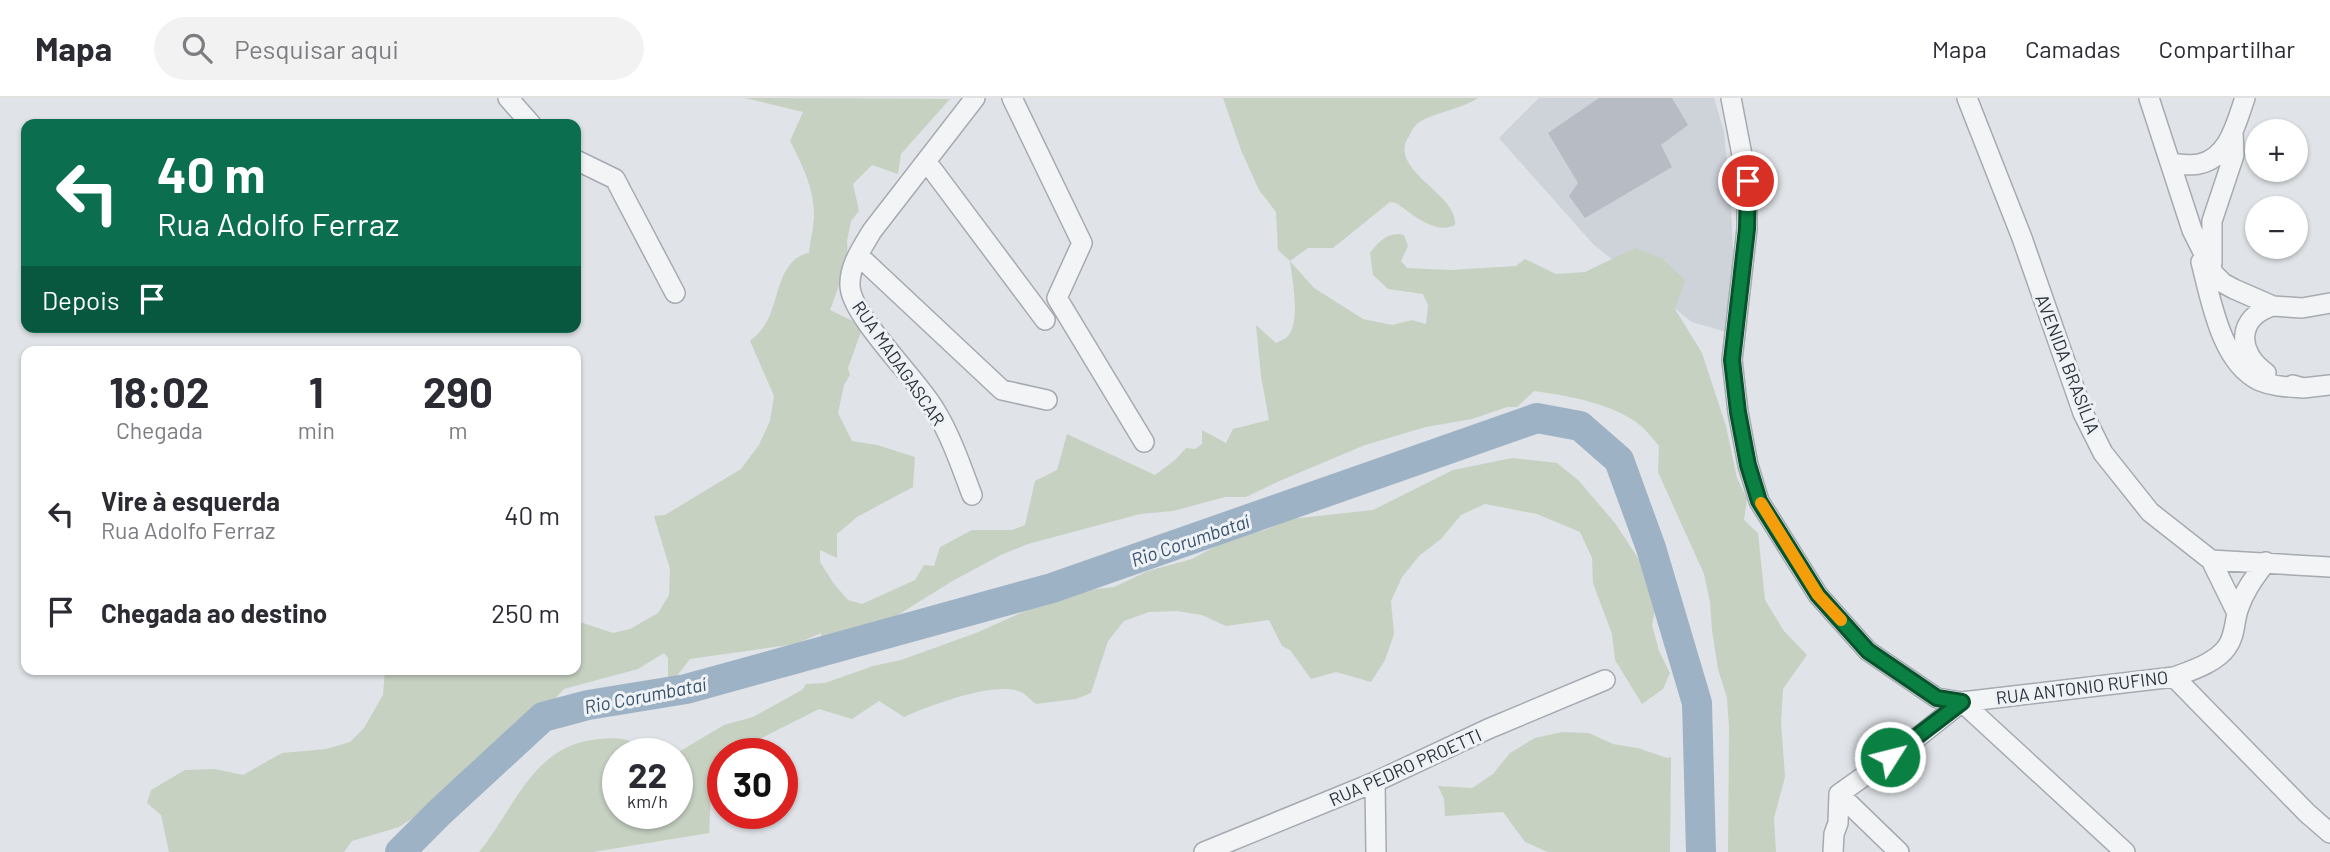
<!DOCTYPE html>
<html lang="pt">
<head>
<meta charset="utf-8">
<style>
	body { margin:0; font-family:Barlow,sans-serif; background:#f2f2f3; color:#2b2b33; height:100vh; display:flex; flex-direction:column; font-size:26px; white-space:nowrap }
	* { box-sizing:border-box; margin:0 }
	p { font-size:23px; color:#7c7c81 }
	.icon { flex:none; width:38px; height:38px; fill:none; stroke:currentColor; stroke-width:2; stroke-linecap:round; stroke-linejoin:round }
	.map { position:relative; flex:1; overflow:hidden }
	.drawer { position:absolute; left:21px; top:248px; width:560px; height:329px; display:flex; flex-direction:column; background:#fff; border-radius:14px; box-shadow:0 2px 5px #0004 }
	.drawer>* { flex:none }
	.guide { position:absolute; left:21px; top:21px; width:560px; height:214px; border-radius:14px; box-shadow:0 2px 5px #0004; background:#0b6e4f; color:#fff; overflow:hidden }
	.controls { position:absolute; left:2245px; top:21px; display:grid; gap:14px }
	.controls a { display:grid; place-items:center; width:63px; height:63px; border-radius:50%; background:#fff; box-shadow:0 2px 5px #0004; font-size:35px }
	.speed { position:absolute; left:602px; top:640px; display:flex; gap:14px; font-size:35px; font-weight:700; text-align:center }
	.speed>* { display:grid; place-content:center; width:91px; height:91px; border-radius:50%; background:#fff; box-shadow:0 2px 5px #0004; line-height:1 }
	.speed small { font-size:18px; font-weight:400 }
	.speed .limit { border:10px solid #d22; background:#fff; color:#111 }
	.pin { position:absolute; display:grid; place-items:center; width:60px; height:60px; color:#fff; margin:-30px; border:4px solid #fff; border-radius:50%; box-shadow:0 2px 7px #0007 }
	.me { position:absolute; width:77px; margin:-38px; rotate:54deg; stroke-linejoin:round; filter:drop-shadow(0 0 5px #0008) }
	.turn { display:flex; align-items:center; gap:24px; height:147px; padding:0 21px; font-size:32px }
	.turn .icon { width:91px; height:91px; stroke-width:2.5 }
	.turn b { display:block; font-size:49px; line-height:60px }
	.then { display:flex; align-items:center; height:66px; padding:0 21px; background:#0003; gap:14px; font-size:26px }
	.eta { display:flex; justify-content:space-evenly; align-items:center; height:119px; text-align:center }
	.eta b { font-size:42px; font-weight:700; line-height:49px }
	ul { padding:0; list-style:none }
	li { display:flex; align-items:center; gap:21px; height:98px; padding:0 21px }
	li div { flex:1 }
	li b { display:block; font-size:26px }
	li em { font-style:normal }
	header { display:flex; align-items:center; gap:42px; box-sizing:border-box; height:98px; padding:0 35px; background:#fff; border-bottom:2px solid #e1e1e2 }
	header strong { font-size:33px }
	nav { display:flex; gap:38px; margin-inline-start:auto; font-size:24px }
	.search { width:490px; height:63px; background:#f2f2f3; display:flex; align-items:center; gap:18px; box-sizing:border-box; padding:0 24px; border-radius:38px; color:#7c7c81; font-size:26px }
	.map>svg:first-child { display:block }
</style>
</head>
<body>
<header>
<strong>Mapa</strong>
<div class="search"><svg class="icon" aria-label="search" viewBox="0 0 24 24"><circle cx="10" cy="10" r="6"/><path d="M15 15l6 6"/></svg>Pesquisar aqui</div>
<nav><a>Mapa</a><a>Camadas</a><a>Compartilhar</a></nav>
</header>
<div class="map">
<svg width="2330" height="754" viewBox="0 0 2330 754">
	<rect width="100%" height="100%" fill="#e0e3e7"/>
	<path fill="#ced2d9" d="M 1539,0 L 1714,0 L 1724,34 L 1731,106 L 1734,180 L 1726,234 L 1692,224 L 1594,147 L 1499,40 Z"/>
	<path fill="#c6d1c2" fill-rule="evenodd" d="M 745,0 L 950,1 L 901,56 L 898,76 L 872,67 L 853,86 L 859,113 L 851,123 L 847,143 L 848,163 L 830,212 L 863,228 L 848,270 L 850,277 L 844,287 L 838,315 L 852,343 L 877,347 L 915,359 L 913,389 L 857,419 L 837,436 L 837,460 L 820,452 L 820,464 L 834,486 L 848,502 L 862,506 L 915,482 L 924,467 L 934,468 L 940,449 L 972,432 L 1012,432 L 1025,427 L 1035,383 L 1057,372 L 1067,336 L 1155,377 L 1175,362 L 1186,350 L 1195,351 L 1202,346 L 1202,332 L 1226,345 L 1233,331 L 1269,322 L 1261,278 L 1256,227 L 1276,245 C 1279,243 1283,242 1286,240 C 1302,227 1292,181 1290,163 L 1278,152 L 1276,114 L 1259,92 L 1241,52 L 1223,0 L 1478,0 C 1462,11 1432,15 1418,25 C 1414,28 1411,34 1409,38 C 1386,72 1459,96 1455,127 C 1434,137 1413,116 1396,105 L 1390,104 L 1333,150 L 1308,150 L 1290,163 L 1314,190 L 1363,221 L 1392,227 L 1412,222 L 1426,226 L 1428,207 L 1423,196 L 1388,191 L 1373,177 L 1370,155 C 1379,143 1389,133 1404,137 L 1408,148 L 1401,163 L 1407,170 L 1450,172 L 1516,168 L 1525,161 L 1556,176 L 1585,174 L 1635,150 L 1663,161 L 1685,182 L 1675,211 L 1702,255 L 1726,328 L 1737,380 L 1747,401 L 1744,422 L 1758,435 L 1765,502 L 1784,533 L 1807,557 L 1783,591 L 1781,624 L 1785,679 L 1774,720 L 1776,754 L 1728,754 L 1729,629 L 1727,600 L 1718,571 L 1712,532 L 1710,504 L 1704,476 L 1658,374 L 1659,348 C 1653,341 1647,333 1640,327 C 1611,305 1570,298 1534,293 L 1517,309 L 1507,309 L 1472,321 L 1426,329 L 1365,347 L 1277,384 L 1246,399 L 1225,399 L 1173,413 L 1140,416 L 1028,446 L 1001,457 L 954,482 L 885,525 L 858,531 L 821,546 L 821,535 L 796,546 L 690,561 L 672,584 L 668,582 L 668,560 L 664,555 L 638,571 L 564,591 L 550,606 L 508,634 L 476,673 L 443,701 L 399,729 L 352,743 L 344,754 L 169,754 L 161,717 L 147,705 L 151,692 L 185,672 L 215,671 L 243,677 L 282,655 L 326,651 L 350,644 L 364,630 L 383,597 L 385,572 L 576,572 L 576,525 L 580,524 L 613,535 L 630,531 L 658,515 L 669,497 L 670,471 L 654,418 L 665,417 L 741,371 L 759,347 L 770,323 L 774,298 L 750,243 C 759,236 765,228 770,217 C 779,196 781,160 809,155 C 810,143 814,129 814,117 C 814,90 802,66 790,43 L 803,14 Z
		M 1512,360 L 1557,365 L 1579,383 L 1615,425 L 1659,492 L 1652,527 L 1659,553 L 1670,575 L 1663,591 L 1642,606 L 1615,562 L 1612,536 L 1593,485 L 1592,460 L 1580,434 L 1537,416 L 1485,406 L 1461,417 L 1441,441 L 1419,458 L 1402,479 L 1391,503 L 1394,536 L 1385,562 L 1371,584 L 1336,574 L 1311,581 L 1290,552 L 1282,548 L 1269,522 L 1226,528 L 1202,517 L 1177,513 L 1149,514 L 1124,523 L 1108,543 L 1091,595 L 1076,601 L 1036,606 C 1032,603 1027,598 1023,595 C 998,581 929,608 904,619 L 879,603 L 852,621 L 819,611 L 730,656 L 723,656 L 723,660 L 713,665 L 709,735 L 593,754 L 479,754 C 516,709 532,647 599,641 C 622,639 630,640 649,654 L 663,652 L 677,655 L 724,627 L 753,619 L 802,592 L 806,586 L 825,585 L 873,568 L 901,562 L 976,535 L 1030,511 L 1089,492 L 1114,489 L 1148,473 L 1192,461 L 1231,440 L 1265,432 L 1291,421 L 1373,412 L 1453,372 ZM 618,656 L 677,656 L 677,716 L 618,716 Z
		M 1562,634 L 1589,635 L 1613,646 L 1638,650 L 1667,660 L 1671,659 L 1670,754 L 1548,754 L 1525,744 L 1503,714 L 1445,718 L 1444,701 L 1438,688 L 1472,690 L 1493,676 L 1510,655 L 1535,640 Z"/>
	<g fill="none" stroke-linecap="round" stroke-linejoin="round">
		<path stroke="#9eb2c5" stroke-width="30" d="M 400,754 L 440,714 L 543,619 L 588,607 L 686,591 L 1052,490 L 1537,320 L 1580,328 L 1619,362 L 1651,450 L 1697,605 L 1701,754"/>
	</g>
	<path fill="#b7bcc4" d="M 1599,0 L 1672,0 L 1688,27 L 1661,47 L 1672,69 L 1585,120 L 1569,98 L 1578,85 L 1548,35 Z"/>
	<g fill="none" stroke-linecap="round" stroke-linejoin="round">
		<defs>
			<path id="minor" d="M 508,0 L 531,26
				M 1012,0 L 1082,145 L 1057,200 L 1144,344
				M 1731,0 L 1747,83 L 1747,131 L 1732,262 L 1738,314 L 1748,367 L 1759,403 L 1818,497 L 1868,553 L 1937,600 L 1962,604 L 2125,754
				M 1967,0 L 2022,140 L 2083,315 L 2103,355 L 2150,414 L 2211,462 L 2330,469
				M 2149,0 L 2192,132 L 2214,176 L 2223,185 L 2234,191 L 2273,208 L 2302,210 L 2330,205
				M 576,62 L 615,81 L 675,195
				M 926,63 L 1045,222
				M 2171,65 C 2180,66 2191,68 2199,66 C 2229,60 2236,25 2245,0
				M 858,157 L 1002,292 L 1047,302
				M 2201,164 C 2211,202 2221,265 2260,283 C 2274,289 2289,289 2303,290
				M 2212,165 L 2212,123 L 2234,57 L 2233,34
				M 2266,275 C 2236,254 2237,219 2273,208
				M 2293,287 L 2303,290 L 2330,287
				M 972,397 C 961,368 951,338 935,312 C 918,282 851,218 850,188 C 849,168 862,150 872,133 L 975,0
				M 2211,462 L 2237,515
				M 2174,579 L 2307,715 L 2330,735
				M 1375,684 L 1376,754
				M 1839,696 L 1899,754
				M 1204,754 L 1375,684 L 1488,631 L 1605,582
				M 1833,754 L 1834,736 L 1838,725 L 1839,696 L 1908,647 L 1962,604 L 2174,579 C 2190,573 2216,565 2227,549 C 2235,538 2234,525 2238,512 C 2244,493 2254,480 2266,464"/>
		</defs>
		<use href="#minor" stroke="#a6aab1" stroke-width="22"/>
		<use href="#minor" stroke="#f2f4f6" stroke-width="19"/>
	</g>
	<g fill="none" stroke-linecap="round" stroke-linejoin="round">
		<defs>
			<path id="route" d="M 1748,83 L 1747,131 L 1732,262 L 1738,314 L 1748,367 L 1759,403 L 1818,497 L 1868,553 L 1937,600 L 1962,604 L 1890,659"/>
		</defs>
		<use href="#route" stroke="#07532c" stroke-width="18"/>
		<use href="#route" stroke="#0b8043" stroke-width="12"/>
		<path stroke="#f59e0b" stroke-width="12" d="M 1761,405 L 1818,497 L 1841,522"/>
	</g>
	<g text-anchor="middle" dominant-baseline="central" stroke-width="6" stroke-linejoin="round" paint-order="stroke">
		<g font-size="18" fill="#2a323d" stroke="#eff2f5">
			<text transform="translate(899 265) rotate(55)">RUA MADAGASCAR</text>
			<text transform="translate(2068 266) rotate(69)">AVENIDA BRASÍLIA</text>
			<text transform="translate(2082 589) rotate(-7)">RUA ANTONIO RUFINO</text>
			<text transform="translate(1405 669) rotate(-24)">RUA PEDRO PROETTI</text>
		</g>
		<g font-size="19" font-style="italic" fill="#37526e" stroke="#eff2f5">
			<text transform="translate(1190 442) rotate(-19)">Rio Corumbataí</text>
			<text transform="translate(645 597) rotate(-11)">Rio Corumbataí</text>
		</g>
	</g>
</svg>
<div class="controls">
<a>+</a>
<a>−</a>
</div>
<div class="speed"><div>22<small>km/h</small></div><div class="limit">30</div></div>
<div class="pin" style="left:1748px;top:83px;background:#d93025"><svg class="icon" aria-label="arrive" viewBox="0 0 24 24"><path d="M6 21V4h12l-3 4 3 4H6"/></svg></div>
<svg class="me" style="left:1890px;top:659px" viewBox="-20 -20 40 40"><circle r="17" fill="#0b8043" stroke="#fff" stroke-width="3"/><path d="M0-11L8 9 0 5-8 9z" fill="#fff"/></svg>
<div class="guide">
<div class="turn"><svg class="icon" aria-label="left" viewBox="0 0 24 24"><path d="M17 20v-9H6M10 6l-5 5 5 5"/></svg><div><b>40 m</b>Rua Adolfo Ferraz</div></div>
<div class="then">Depois<svg class="icon" aria-label="arrive" viewBox="0 0 24 24"><path d="M6 21V4h12l-3 4 3 4H6"/></svg></div>
</div>
<section class="drawer">
<div class="eta">
<div><b>18:02</b><p>Chegada</p></div>
<div><b>1</b><p>min</p></div>
<div><b>290</b><p>m</p></div>
</div>
<ul>
<li><svg class="icon" aria-label="left" viewBox="0 0 24 24"><path d="M17 20v-9H6M10 6l-5 5 5 5"/></svg><div><b>Vire à esquerda</b><p>Rua Adolfo Ferraz</p></div><em>40 m</em></li>
<li><svg class="icon" aria-label="arrive" viewBox="0 0 24 24"><path d="M6 21V4h12l-3 4 3 4H6"/></svg><div><b>Chegada ao destino</b></div><em>250 m</em></li>
</ul>
</section>
</div>
</body>
</html>
